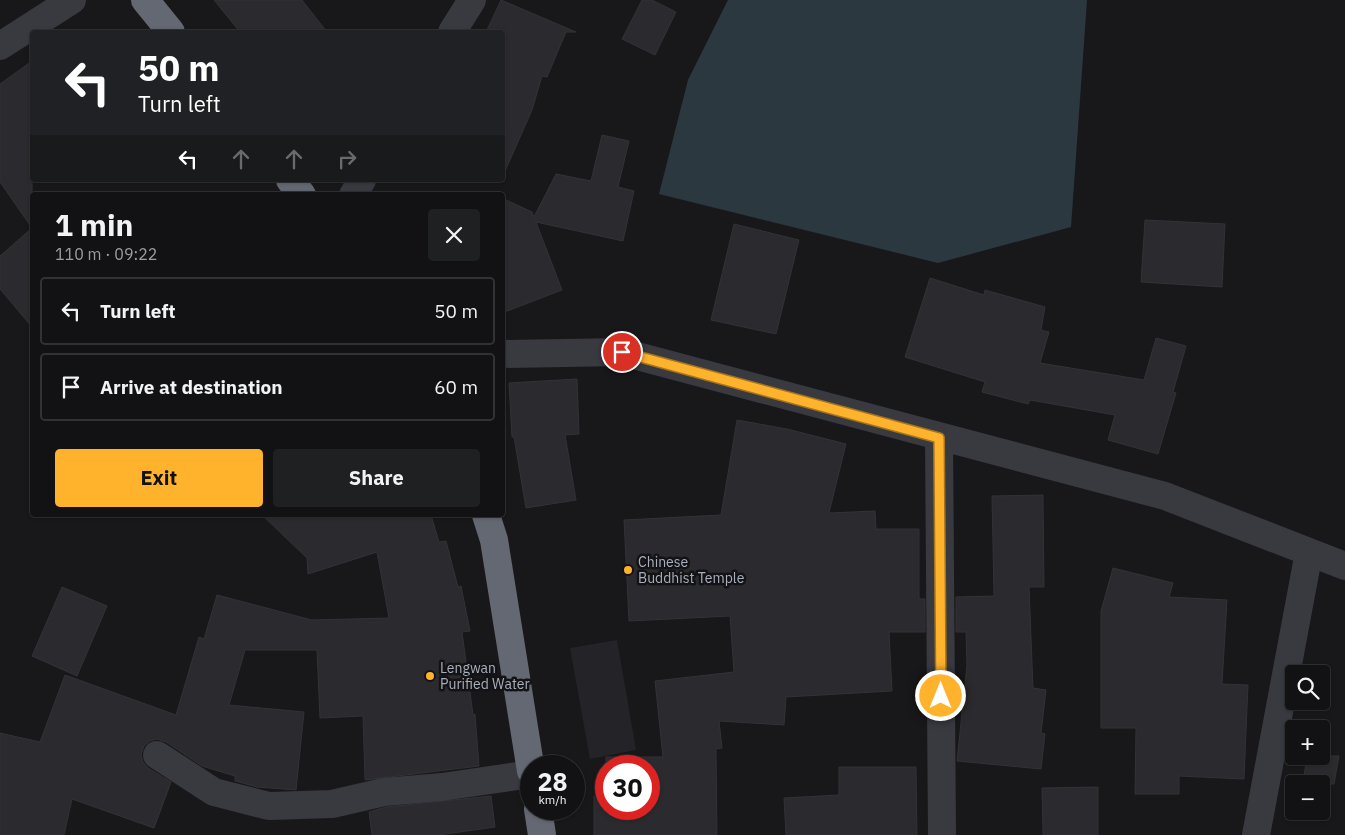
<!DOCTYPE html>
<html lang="en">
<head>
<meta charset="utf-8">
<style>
	body { margin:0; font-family:"IBM Plex Sans",sans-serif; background:#1f2022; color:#f1f3f6; height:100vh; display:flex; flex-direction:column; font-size:19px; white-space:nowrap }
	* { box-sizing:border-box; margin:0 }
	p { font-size:16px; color:#9c9ea0 }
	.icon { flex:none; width:28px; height:28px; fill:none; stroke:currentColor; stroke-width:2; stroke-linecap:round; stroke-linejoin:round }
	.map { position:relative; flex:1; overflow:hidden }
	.details { position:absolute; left:30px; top:192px; width:475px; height:325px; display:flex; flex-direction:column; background:#121214; border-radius:5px; box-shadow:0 1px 4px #0004,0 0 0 1px #313234 }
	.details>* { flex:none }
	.guide { position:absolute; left:30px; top:30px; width:475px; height:152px; border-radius:5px; box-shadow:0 1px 4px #0004,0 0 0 1px #313234; background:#202124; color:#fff; overflow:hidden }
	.fabs { position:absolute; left:1285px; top:665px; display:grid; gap:10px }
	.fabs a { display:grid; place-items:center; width:45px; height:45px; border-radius:5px; background:#121214; box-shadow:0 1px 4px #0004,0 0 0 1px #313234; font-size:25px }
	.speed { position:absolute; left:520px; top:755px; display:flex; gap:10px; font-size:25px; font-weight:700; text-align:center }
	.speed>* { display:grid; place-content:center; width:65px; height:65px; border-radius:50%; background:#121214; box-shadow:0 1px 4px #0004,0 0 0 1px #313234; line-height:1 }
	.speed small { font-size:12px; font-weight:400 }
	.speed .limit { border:8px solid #d22; background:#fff; color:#111 }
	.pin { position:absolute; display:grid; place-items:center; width:42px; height:42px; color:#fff; margin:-21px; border:2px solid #fff; border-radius:50%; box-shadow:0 1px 5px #0007 }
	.me { position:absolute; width:55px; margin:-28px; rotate:0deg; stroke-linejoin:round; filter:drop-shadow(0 0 4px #0008) }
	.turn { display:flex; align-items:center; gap:18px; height:105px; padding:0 25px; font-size:22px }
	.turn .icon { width:65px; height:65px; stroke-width:2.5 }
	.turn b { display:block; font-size:35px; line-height:42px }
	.lanes { display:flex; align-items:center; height:48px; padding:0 25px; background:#0003; justify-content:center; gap:25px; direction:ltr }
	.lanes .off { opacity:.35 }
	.round { display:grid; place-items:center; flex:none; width:52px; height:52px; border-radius:5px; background:#1f2022 }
	.headline { display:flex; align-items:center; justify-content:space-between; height:85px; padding:0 25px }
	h1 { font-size:30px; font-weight:800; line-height:38px }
	.button { display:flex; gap:10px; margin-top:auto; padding:10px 25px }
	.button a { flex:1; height:58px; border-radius:5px; background:#ffb22c; color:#111; font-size:20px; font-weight:800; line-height:58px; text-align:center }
	.button a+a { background:#1f2022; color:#f1f3f6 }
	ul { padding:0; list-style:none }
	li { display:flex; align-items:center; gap:15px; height:68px; margin:0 10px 8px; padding:0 15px; border:2px solid #313234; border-radius:5px }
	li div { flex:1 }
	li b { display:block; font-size:19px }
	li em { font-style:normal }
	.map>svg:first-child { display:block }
</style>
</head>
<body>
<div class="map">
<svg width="1345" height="835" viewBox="0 0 1345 835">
	<rect width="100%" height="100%" fill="#18181b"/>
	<path fill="#242428" d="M 617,640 L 636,750 L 590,759 L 570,648 Z"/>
	<path fill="#2c3840" d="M 728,0 L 1087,0 L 1071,227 L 938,263 L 659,194 L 688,80 Z"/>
	<path fill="#2b2b2f" stroke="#323237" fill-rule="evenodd" d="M 214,0 L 302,0 L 327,32 L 240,32 Z
		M 501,0 L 576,32 L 566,32 L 547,77 L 542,76 L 532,110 L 502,178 L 502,32 L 486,32 Z
		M 642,0 L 652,0 L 676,12 L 655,55 L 622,39 Z
		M 32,61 L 32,228 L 0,182 L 0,84 Z
		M 602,135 L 629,141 L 618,187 L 634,191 L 623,241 L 536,222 L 562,290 L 502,313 L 502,198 L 532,212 L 534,217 L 556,174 L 591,181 Z
		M 1145,220 L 1225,224 L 1222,287 L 1141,282 Z
		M 734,224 L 799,240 L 776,334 L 711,320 Z
		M 32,228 L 32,327 L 0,289 L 0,256 Z
		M 930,278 L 984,295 L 985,290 L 1045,307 L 1041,330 L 1049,332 L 1040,363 L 1144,380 L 1156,338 L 1186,346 L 1173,392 L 1176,393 L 1158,454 L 1108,440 L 1115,415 L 1030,400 L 1028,404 L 982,392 L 985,382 L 905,357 Z
		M 577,379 L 579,434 L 565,435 L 576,500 L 526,508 L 514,437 L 512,437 L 509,383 Z
		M 737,420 L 787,429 L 846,444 L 829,513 L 875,511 L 876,529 L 919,529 L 919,599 L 925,599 L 925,632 L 889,632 L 892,691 L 786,697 L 784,725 L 719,721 L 722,748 L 716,749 L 717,835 L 594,835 L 594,796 L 606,796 L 606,757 L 663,757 L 655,681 L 734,672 L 730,616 L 629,621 L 624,520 L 721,515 ZM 606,766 L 649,766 L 649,809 L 606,809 Z
		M 1043,495 L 1044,587 L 1029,587 L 1033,688 L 1046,690 L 1041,733 L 1045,734 L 1041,769 L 957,761 L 967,665 L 966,632 L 956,632 L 956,597 L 994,596 L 992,496 Z
		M 262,515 L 431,515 L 439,542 L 446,541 L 458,587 L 461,586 L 470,631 L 462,632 L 473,715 L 475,714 L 479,766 L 365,780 L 363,716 L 320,718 L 317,650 L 245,650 L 229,705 L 304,712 L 296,790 L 257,787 L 235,781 L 235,776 L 202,766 L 166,742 L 157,739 L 150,741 L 144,746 L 141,755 L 143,762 L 148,768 L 171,782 L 154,828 L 72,799 L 64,835 L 0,835 L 0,733 L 40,742 L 65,675 L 176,715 L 199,637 L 204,639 L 217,595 L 312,620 L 389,618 L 377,552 L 308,574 L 307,558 Z
		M 1113,568 L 1173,583 L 1169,597 L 1227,600 L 1222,684 L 1248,685 L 1244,779 L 1179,776 L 1179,794 L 1135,794 L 1136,728 L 1101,728 L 1101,611 Z
		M 62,587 L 107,606 L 77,676 L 32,656 Z
		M 1307,756 L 1339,756 L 1334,784 L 1303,784 Z
		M 839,767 L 916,767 L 917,835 L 786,835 L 784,798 L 839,795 Z
		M 1098,787 L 1098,835 L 1043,835 L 1042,788 Z
		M 491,796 L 495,827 L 439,835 L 372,835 L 369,812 L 386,807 Z"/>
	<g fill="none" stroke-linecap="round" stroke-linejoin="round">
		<path stroke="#393a40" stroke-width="28" d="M 452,32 L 472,0
			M 0,46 L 72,0
			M 353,195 L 362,180
			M 502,354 L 622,352 L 1165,496 L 1345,566
			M 939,437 L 942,835
			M 157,755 L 214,792 L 269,806 L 332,804 L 384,792 L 442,787 L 531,774
			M 1256,835 L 1309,552"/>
		<path stroke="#646872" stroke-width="28" d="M 145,0 L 171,32
			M 290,180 L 302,195
			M 486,515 L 494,540 L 531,771
			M 538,809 L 542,835"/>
	</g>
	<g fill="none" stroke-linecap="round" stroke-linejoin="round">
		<defs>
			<path id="route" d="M 622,352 L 939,438 L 941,696"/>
		</defs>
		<use href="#route" stroke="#a6741d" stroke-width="12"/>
		<use href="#route" stroke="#ffb22c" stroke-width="9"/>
	</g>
	<g fill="#ffb22c" stroke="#131316" stroke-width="2">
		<circle cx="628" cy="570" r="5"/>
		<circle cx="430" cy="676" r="5"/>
	</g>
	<g text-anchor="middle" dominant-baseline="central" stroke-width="5" stroke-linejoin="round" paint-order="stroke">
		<g font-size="14" fill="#a9afbc" stroke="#131316" text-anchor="start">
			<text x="638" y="562">Chinese<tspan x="638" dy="16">Buddhist Temple</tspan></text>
			<text x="440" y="668">Lengwan<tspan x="440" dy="16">Purified Water</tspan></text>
		</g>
	</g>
</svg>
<div class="fabs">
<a><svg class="icon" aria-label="search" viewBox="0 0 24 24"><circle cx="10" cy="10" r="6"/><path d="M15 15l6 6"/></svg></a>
<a>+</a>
<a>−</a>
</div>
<div class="speed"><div>28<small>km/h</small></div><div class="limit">30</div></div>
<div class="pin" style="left:622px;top:352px;background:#d93025"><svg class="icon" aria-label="arrive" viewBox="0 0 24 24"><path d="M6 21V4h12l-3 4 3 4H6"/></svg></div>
<svg class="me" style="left:941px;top:696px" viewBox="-20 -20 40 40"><circle r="17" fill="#ffb22c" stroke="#fff" stroke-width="3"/><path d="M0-11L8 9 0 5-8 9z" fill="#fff"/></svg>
<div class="guide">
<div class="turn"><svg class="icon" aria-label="left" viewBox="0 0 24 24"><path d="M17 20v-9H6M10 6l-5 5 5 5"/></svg><div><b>50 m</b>Turn left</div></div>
<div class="lanes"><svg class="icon" aria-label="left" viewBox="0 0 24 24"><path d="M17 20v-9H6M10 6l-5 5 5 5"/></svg><svg class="icon off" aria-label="ahead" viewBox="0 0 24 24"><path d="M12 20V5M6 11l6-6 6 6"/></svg><svg class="icon off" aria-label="ahead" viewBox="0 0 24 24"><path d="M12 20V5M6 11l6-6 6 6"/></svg><svg class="icon off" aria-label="right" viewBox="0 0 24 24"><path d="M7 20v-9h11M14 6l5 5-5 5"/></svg></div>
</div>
<section class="details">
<div class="headline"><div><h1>1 min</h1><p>110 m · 09:22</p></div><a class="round"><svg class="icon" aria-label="close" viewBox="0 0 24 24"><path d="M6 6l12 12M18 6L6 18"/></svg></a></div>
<ul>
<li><svg class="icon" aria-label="left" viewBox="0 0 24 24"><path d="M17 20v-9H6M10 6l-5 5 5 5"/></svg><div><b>Turn left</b></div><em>50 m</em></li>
<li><svg class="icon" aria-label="arrive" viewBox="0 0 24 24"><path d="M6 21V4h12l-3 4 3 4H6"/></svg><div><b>Arrive at destination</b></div><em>60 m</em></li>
</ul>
<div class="button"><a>Exit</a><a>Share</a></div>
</section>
</div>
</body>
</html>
